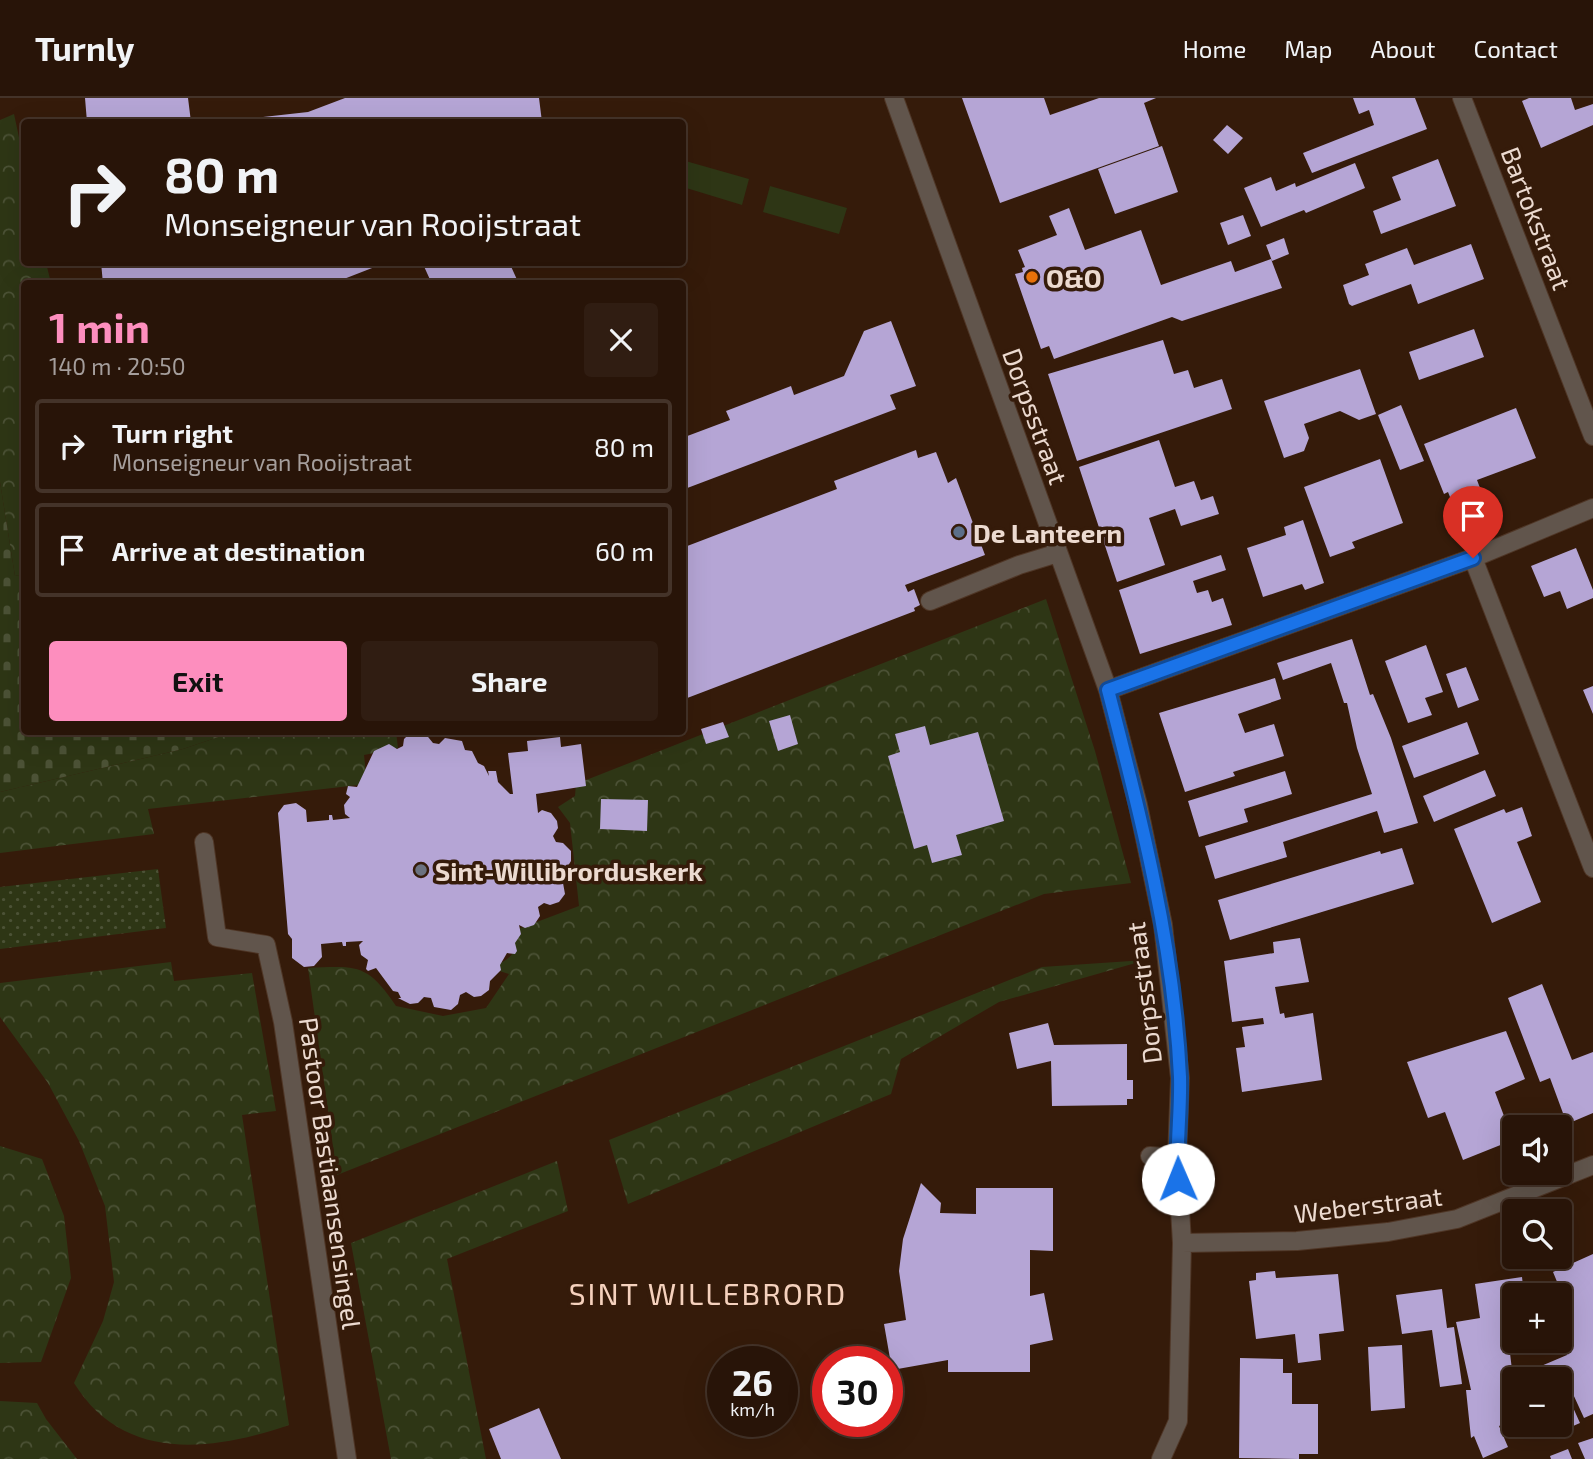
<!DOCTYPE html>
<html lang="en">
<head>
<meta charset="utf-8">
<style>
	body { margin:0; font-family:"Exo 2",sans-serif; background:#301d12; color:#f1f3f6; height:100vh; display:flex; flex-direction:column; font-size:26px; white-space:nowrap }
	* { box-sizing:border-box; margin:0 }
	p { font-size:23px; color:#a59e9c }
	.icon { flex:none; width:38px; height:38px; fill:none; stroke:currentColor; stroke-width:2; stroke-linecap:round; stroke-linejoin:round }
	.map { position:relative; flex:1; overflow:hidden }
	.sheet { position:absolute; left:21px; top:182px; width:665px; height:455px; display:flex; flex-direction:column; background:#281408; border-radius:7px; box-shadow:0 7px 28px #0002,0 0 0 2px #443329 }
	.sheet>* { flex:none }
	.banner { position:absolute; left:21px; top:21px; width:665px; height:147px; border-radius:7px; box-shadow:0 7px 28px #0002,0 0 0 2px #443329; background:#281408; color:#f1f3f6; overflow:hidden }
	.controls { position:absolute; left:1502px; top:1017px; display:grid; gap:14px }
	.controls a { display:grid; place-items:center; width:70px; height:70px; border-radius:7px; background:#281408; box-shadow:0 7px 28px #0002,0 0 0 2px #443329; font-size:35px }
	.speed { position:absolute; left:707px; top:1248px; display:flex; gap:14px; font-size:35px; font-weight:700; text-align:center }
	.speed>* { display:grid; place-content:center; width:91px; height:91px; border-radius:50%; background:#281408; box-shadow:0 7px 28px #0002,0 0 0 2px #443329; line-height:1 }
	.speed small { font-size:18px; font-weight:400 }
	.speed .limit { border:10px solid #d22; background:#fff; color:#111 }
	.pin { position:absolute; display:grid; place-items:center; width:60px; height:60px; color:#fff; margin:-72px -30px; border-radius:50% 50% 50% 0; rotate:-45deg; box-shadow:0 0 7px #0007 }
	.pin .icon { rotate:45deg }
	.me { position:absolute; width:77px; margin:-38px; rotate:359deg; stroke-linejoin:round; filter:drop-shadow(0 0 5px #0008) }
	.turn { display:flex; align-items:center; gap:24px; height:147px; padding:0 28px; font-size:32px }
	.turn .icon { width:91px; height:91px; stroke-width:2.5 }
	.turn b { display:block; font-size:49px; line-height:60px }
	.round { display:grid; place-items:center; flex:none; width:74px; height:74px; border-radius:7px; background:#301d12 }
	.summary { display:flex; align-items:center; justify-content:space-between; height:119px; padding:0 28px }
	h1 { font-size:42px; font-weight:700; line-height:52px; color:#fd8ebe }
	.button { display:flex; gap:14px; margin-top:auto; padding:14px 28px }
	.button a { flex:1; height:80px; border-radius:7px; background:#fd8ebe; color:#111; font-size:28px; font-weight:700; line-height:80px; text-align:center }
	.button a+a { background:#301d12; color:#f1f3f6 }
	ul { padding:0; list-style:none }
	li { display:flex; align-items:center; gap:21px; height:94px; margin:0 14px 10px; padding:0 14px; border:4px solid #443329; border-radius:7px }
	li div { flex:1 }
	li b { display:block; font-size:26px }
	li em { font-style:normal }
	header { display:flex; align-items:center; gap:42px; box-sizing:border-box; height:98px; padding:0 35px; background:#281408; border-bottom:2px solid #443329 }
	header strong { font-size:33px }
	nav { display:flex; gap:38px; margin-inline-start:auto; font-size:24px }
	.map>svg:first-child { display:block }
</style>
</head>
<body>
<header>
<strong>Turnly</strong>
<nav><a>Home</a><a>Map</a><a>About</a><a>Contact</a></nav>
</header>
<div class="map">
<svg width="1593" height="1361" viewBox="0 0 1593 1361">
	<defs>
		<pattern id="green-dots" width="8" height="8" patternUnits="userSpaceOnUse" patternTransform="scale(1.75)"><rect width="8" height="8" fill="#2e3615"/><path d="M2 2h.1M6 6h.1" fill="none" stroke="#4c5236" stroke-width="1.8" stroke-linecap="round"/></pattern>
		<pattern id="forest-crowns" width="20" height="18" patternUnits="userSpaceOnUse" patternTransform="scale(1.75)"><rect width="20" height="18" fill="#2e3615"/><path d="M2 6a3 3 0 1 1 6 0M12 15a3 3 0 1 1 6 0" fill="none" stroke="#4c5236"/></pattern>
		<pattern id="cemetery-stones" width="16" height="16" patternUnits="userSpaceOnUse" patternTransform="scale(1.75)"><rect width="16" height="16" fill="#2e3615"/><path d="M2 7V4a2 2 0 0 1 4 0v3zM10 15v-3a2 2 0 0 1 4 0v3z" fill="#4c5236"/></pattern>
	</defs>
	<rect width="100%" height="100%" fill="#351b0a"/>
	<path fill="url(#green-dots)" d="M 158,771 L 166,830 L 0,851 L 0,789 Z"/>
	<path fill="url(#forest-crowns)" d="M 14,16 L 24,63 L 24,164 L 46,165 L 51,185 L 24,186 L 24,476 L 15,478 L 0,384 L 0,22 Z
		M 1046,501 L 1095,653 L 1131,785 L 1044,796 L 337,1077 L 308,870 C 357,868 367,865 396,908 L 443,918 L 486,910 L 509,876 L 490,870 C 510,861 519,857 513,833 L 579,808 L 570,725 L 558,709 L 575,698 L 576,686 Z
		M 233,634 L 396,634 L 398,650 L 364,657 L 367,686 L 148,711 L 154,736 L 0,755 L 0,694 L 183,651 Z
		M 1146,862 L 999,904 L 901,961 L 891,996 L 628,1106 L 609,1042 L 1042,869 Z
		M 171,864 L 174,883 L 252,875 L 276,1013 L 242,1017 L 289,1327 C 204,1356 121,1361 74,1285 L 103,1223 L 114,1184 L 105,1108 L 79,1043 L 48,985 L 0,919 L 0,885 Z
		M 0,1048 L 42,1061 L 64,1118 L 71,1180 L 41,1264 L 0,1265 Z
		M 557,1063 L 568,1113 L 447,1161 L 486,1361 L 391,1361 L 351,1145 Z
		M 0,1303 L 37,1305 L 46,1321 L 77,1361 L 0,1361 Z"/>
	<path fill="url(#cemetery-stones)" d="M 0,384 L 15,478 L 24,476 L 24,634 L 233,634 L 183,651 L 0,694 Z"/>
	<path fill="#2e3615" d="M 682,62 L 749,81 L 742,107 L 683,89 Z
		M 770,88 L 847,110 L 839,136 L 763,114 Z"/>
	<path fill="#b5a5d5" d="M 85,0 L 188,0 L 191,24 L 87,24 Z
		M 345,0 L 539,0 L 542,24 L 219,24 L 308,14 Z
		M 962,0 L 1044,0 L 1050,17 L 1099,0 L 1156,0 L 1144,5 L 1159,48 L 1000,105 Z
		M 1353,0 L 1415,0 L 1427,31 L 1312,75 L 1303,55 L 1374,27 L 1369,12 L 1359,16 Z
		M 1529,0 L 1571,0 L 1575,12 L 1593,6 L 1593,27 L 1541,50 L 1522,3 Z
		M 1227,27 L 1243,40 L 1228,56 L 1213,42 Z
		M 1162,48 L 1178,94 L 1115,116 L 1098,71 Z
		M 1438,61 L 1456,108 L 1381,136 L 1373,113 L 1401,102 L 1392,79 Z
		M 1355,65 L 1365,90 L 1306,115 L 1304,112 L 1261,129 L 1244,90 L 1271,79 L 1276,93 L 1295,85 L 1296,89 Z
		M 1069,110 L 1085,152 L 1141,132 L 1161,187 L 1231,163 L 1235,174 L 1271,161 L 1282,190 L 1182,223 L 1172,219 L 1054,261 L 1049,248 L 1041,251 L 1015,176 L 1023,174 L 1022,170 L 1025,169 L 1018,152 L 1057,137 L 1049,118 Z
		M 1243,117 L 1251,138 L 1228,147 L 1220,125 Z
		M 1284,140 L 1289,156 L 1272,163 L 1266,147 Z
		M 1471,146 L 1484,181 L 1418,206 L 1411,186 L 1352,208 L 1349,206 L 1343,187 L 1369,177 L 1365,166 L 1407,150 L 1414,167 Z
		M 101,164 L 385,164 L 385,165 L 331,186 L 103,186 Z
		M 422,164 L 509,164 L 519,186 L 432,186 Z
		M 891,223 L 916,288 L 890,297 L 896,311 L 682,392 L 682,340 L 730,322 L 726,313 L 791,288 L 794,297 L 844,278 L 864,233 Z
		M 1474,231 L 1484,259 L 1419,282 L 1409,254 Z
		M 1163,242 L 1174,276 L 1188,272 L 1194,290 L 1222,281 L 1232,311 L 1077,363 L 1048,276 Z
		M 1360,271 L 1376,316 L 1359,322 L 1340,313 L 1304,326 L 1309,340 L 1304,353 L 1284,360 L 1264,303 Z
		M 1401,307 L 1424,363 L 1400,372 L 1378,317 Z
		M 1516,310 L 1536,360 L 1477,382 L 1483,398 L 1454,409 L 1448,394 L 1444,396 L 1424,346 Z
		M 1159,342 L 1175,389 L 1194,383 L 1201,402 L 1213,398 L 1219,416 L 1181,428 L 1175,411 L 1149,420 L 1165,467 L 1117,484 L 1079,369 Z
		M 916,352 L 918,360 L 936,354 L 948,385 L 956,380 L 985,457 L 905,487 L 908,494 L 914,491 L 920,507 L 914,510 L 915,513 L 682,602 L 682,450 L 837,391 L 834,383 Z
		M 1380,361 L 1403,425 L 1352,444 L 1355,450 L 1330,459 L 1304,389 Z
		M 1303,422 L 1324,485 L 1305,492 L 1302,486 L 1263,499 L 1247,450 L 1286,437 L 1284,429 Z
		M 1576,450 L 1593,492 L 1593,500 L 1567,511 L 1560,493 L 1544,499 L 1531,468 Z
		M 1221,457 L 1226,472 L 1193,483 L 1197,495 L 1208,492 L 1212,504 L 1223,500 L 1232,527 L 1140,556 L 1119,492 Z
		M 1352,541 L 1370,597 L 1373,596 L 1391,640 L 1418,725 L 1384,735 L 1377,713 L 1283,744 L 1287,759 L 1215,781 L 1205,748 L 1372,696 L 1357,650 L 1347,605 L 1344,605 L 1331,565 L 1283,582 L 1277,565 Z
		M 1426,547 L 1443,594 L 1425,600 L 1432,617 L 1408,625 L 1385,563 Z
		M 1466,569 L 1479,602 L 1458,610 L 1446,576 Z
		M 1275,580 L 1281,601 L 1238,616 L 1245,635 L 1274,626 L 1284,658 L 1233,674 L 1235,678 L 1185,694 L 1159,615 Z
		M 1593,588 L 1593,616 L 1583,592 Z
		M 790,617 L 798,646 L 778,653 L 769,623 Z
		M 723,624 L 729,639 L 706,646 L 701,631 Z
		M 1467,624 L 1479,656 L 1414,680 L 1402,648 Z
		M 925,628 L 930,647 L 978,634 L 1004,723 L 956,737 L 962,757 L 932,765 L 927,747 L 914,751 L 888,658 L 900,654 L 895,636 Z
		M 411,634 L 424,634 L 433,645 L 439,646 L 445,640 L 462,643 L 465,652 L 472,653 L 478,665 L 484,668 L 489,678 L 488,673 L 496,673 L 498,684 L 510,696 L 513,696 L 508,655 L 528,653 L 527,643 L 560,639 L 561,649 L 581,646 L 586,688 L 536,696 L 538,715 L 542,712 L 551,715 L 557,723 L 558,730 L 553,738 L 556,744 L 563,745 L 571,753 L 571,763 L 566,771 L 559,773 L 558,780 L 563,785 L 565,796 L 559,804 L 550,807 L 544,805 L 538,809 L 540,818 L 534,827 L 525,830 L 519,827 L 521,836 L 515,845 L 517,853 L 515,856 L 507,855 L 500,867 L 501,872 L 490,883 L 489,892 L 481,898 L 474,899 L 466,894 L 460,897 L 458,906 L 451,912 L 434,909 L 431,900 L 424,899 L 418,905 L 410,906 L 398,900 L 401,900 L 398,894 L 393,893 L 376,870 L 368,873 L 366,871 L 368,862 L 361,857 L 359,847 L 363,843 L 346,844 L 346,848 L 343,848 L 342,844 L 321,846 L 322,859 L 314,868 L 304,869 L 292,860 L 292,841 L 288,836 L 278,715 L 284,707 L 296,705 L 306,712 L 307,724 L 329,722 L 329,717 L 332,717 L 333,722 L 350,720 L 345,716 L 344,707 L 350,699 L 346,696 L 348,688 L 357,689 L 374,653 L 389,646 L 397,651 L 403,648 L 404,641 Z
		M 1485,672 L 1496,698 L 1434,724 L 1423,698 Z
		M 1285,673 L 1292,696 L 1244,711 L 1248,724 L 1199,739 L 1188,703 Z
		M 601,701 L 648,702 L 647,733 L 600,731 Z
		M 1522,709 L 1532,738 L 1517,744 L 1541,804 L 1492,825 L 1454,731 L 1504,711 L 1506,715 Z
		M 1402,750 L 1414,786 L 1230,842 L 1218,802 L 1380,753 L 1381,756 Z
		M 1300,840 L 1309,884 L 1275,889 L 1280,916 L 1284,915 L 1285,920 L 1313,915 L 1322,982 L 1242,994 L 1236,950 L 1245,949 L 1242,929 L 1264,926 L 1263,920 L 1232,924 L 1224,863 L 1274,855 L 1273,844 Z
		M 1542,886 L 1572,962 L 1593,954 L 1593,1015 L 1567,1026 L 1550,980 L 1540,984 L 1508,900 Z
		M 1048,925 L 1054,947 L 1127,946 L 1127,982 L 1133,982 L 1133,1001 L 1127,1001 L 1127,1007 L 1052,1008 L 1051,963 L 1017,971 L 1009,935 Z
		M 1506,933 L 1525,981 L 1495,994 L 1513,1042 L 1463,1062 L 1445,1014 L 1428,1020 L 1407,964 Z
		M 921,1085 L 941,1105 L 940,1115 L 976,1116 L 976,1090 L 1053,1090 L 1053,1153 L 1030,1152 L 1030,1198 L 1044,1195 L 1053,1242 L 1030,1247 L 1030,1274 L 948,1274 L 948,1262 L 892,1272 L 884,1226 L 906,1222 L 899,1173 L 903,1141 Z
		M 1593,1156 L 1593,1316 L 1584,1320 L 1573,1296 L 1559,1301 L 1559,1281 L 1514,1281 L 1514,1321 L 1499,1328 L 1508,1349 L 1483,1360 L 1474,1338 L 1471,1340 L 1466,1292 L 1471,1292 L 1456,1224 L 1480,1220 L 1475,1186 L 1522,1179 L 1524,1197 L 1514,1197 L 1514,1242 L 1525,1244 L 1509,1247 L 1513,1280 L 1567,1257 L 1559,1240 L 1559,1225 L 1572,1220 L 1553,1174 Z
		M 1275,1173 L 1276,1180 L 1338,1176 L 1344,1233 L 1319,1236 L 1321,1262 L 1298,1265 L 1295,1236 L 1256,1241 L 1249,1183 L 1256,1182 L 1256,1175 Z
		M 1442,1191 L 1447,1230 L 1454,1229 L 1462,1286 L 1440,1289 L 1432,1232 L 1402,1236 L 1396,1197 Z
		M 1402,1247 L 1405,1310 L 1371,1313 L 1368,1249 Z
		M 1240,1260 L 1283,1261 L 1283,1275 L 1292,1275 L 1292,1306 L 1318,1306 L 1318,1356 L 1299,1356 L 1299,1361 L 1239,1360 Z
		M 1571,1305 L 1580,1325 L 1564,1332 L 1559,1310 Z
		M 539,1310 L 561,1361 L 501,1361 L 489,1331 Z
		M 1593,1340 L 1593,1361 L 1585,1361 L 1578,1345 Z
		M 1568,1351 L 1572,1361 L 1551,1361 L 1550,1358 Z"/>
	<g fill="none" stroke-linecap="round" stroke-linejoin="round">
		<defs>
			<path id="minor" d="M 894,0 L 1108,592 L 1138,707 L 1163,827 L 1180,980 L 1177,1060 L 1182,1145 L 1178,1323 L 1161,1361
				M 1462,0 L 1593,338
				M 1473,460 L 1593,770
				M 930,503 L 1019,467 L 1058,455
				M 1108,592 L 1473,460 L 1593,410
				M 204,744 L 217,839 L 266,847 L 283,924 L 347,1361
				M 1150,1058 L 1177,1060
				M 1182,1145 L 1297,1143 L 1388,1134 L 1457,1121 L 1593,1067"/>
		</defs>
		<use href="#minor" stroke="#4f3626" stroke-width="20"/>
		<use href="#minor" stroke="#61554c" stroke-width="18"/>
	</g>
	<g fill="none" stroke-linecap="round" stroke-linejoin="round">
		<defs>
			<path id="route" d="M 1178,1081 C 1176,1047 1181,1013 1180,979 C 1174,848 1141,718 1108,592 L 1473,460"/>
		</defs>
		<use href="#route" stroke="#114b97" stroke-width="18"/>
		<use href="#route" stroke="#1a73e8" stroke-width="12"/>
	</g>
	<circle fill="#e8710a" stroke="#351b0a" stroke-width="2.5" cx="1032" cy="179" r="7"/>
	<circle fill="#5c6f8a" stroke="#351b0a" stroke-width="2.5" cx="959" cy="434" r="7"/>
	<circle fill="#6b7280" stroke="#351b0a" stroke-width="2.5" cx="421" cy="772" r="7"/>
	<g text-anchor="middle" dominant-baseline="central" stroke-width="7" stroke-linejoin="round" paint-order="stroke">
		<g font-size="26" fill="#ecdad0" stroke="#351b0a">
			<text transform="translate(1537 120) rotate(69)">Bartokstraat</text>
			<text transform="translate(1036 318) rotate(70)">Dorpsstraat</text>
			<text transform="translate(1143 895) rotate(-97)">Dorpsstraat</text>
			<text transform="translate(331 1075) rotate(82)">Pastoor Bastiaansensingel</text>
			<text transform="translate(1368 1106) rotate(-7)">Weberstraat</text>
		</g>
		<g font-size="26" font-weight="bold" fill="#ecdad0" stroke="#351b0a" text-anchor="start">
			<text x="1046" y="179">O&amp;O</text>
			<text x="973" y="434">De Lanteern</text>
			<text x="435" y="772">Sint-Willibrorduskerk</text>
		</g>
		<g font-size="30" letter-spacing="2" fill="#f5d1bd" stroke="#351b0a">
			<text x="708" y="1195">SINT WILLEBRORD</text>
		</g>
	</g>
</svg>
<div class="controls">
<a><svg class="icon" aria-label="sound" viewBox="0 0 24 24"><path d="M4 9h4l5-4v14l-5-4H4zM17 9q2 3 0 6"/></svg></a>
<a><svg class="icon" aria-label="search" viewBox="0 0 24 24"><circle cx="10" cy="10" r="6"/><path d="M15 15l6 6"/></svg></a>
<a>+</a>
<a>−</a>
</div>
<div class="speed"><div>26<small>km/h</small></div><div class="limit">30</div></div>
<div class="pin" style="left:1473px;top:460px;background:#d93025"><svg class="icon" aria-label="arrive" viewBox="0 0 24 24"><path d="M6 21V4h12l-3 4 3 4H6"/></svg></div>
<svg class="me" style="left:1178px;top:1081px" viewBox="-20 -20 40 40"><circle r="19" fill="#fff"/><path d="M0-13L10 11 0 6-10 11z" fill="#1a73e8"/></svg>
<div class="banner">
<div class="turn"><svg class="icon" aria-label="right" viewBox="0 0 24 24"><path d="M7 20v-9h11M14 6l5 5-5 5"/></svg><div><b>80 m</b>Monseigneur van Rooijstraat</div></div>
</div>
<section class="sheet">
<div class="summary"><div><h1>1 min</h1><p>140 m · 20:50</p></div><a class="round"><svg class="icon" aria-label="close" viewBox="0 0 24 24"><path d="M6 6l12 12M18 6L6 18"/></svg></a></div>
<ul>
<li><svg class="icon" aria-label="right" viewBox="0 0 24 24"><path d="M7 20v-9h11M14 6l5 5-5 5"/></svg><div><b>Turn right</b><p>Monseigneur van Rooijstraat</p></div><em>80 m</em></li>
<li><svg class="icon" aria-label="arrive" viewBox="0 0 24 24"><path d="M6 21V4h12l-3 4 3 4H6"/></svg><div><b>Arrive at destination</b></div><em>60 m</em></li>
</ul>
<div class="button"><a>Exit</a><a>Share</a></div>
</section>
</div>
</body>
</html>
